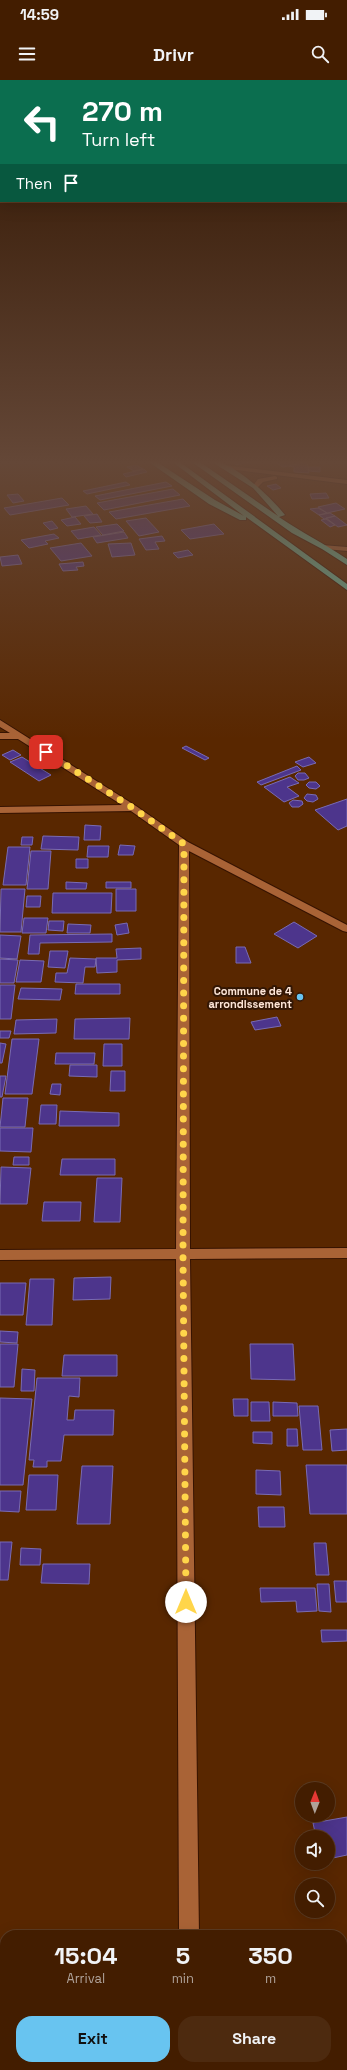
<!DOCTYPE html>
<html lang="en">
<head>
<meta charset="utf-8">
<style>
	body { margin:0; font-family:"Space Grotesk",sans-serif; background:#4d2a0f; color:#f1f3f6; height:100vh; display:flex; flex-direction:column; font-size:15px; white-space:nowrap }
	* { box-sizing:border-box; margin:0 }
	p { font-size:13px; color:#afa299 }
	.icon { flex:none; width:22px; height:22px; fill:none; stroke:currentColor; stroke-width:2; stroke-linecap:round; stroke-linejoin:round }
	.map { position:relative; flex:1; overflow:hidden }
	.side { position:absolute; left:0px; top:1850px; width:347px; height:140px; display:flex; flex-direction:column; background:#431d00; border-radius:16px 16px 0 0; box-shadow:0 4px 16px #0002,0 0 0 1px #5b3b22 }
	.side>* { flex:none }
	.banner { position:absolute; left:0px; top:0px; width:347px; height:122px; box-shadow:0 4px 16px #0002,0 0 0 1px #5b3b22; background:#0b6e4f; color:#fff; overflow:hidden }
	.needle { width:26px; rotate:1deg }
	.fabs { position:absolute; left:295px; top:1702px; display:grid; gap:8px }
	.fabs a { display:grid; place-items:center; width:40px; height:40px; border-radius:50%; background:#431d00; box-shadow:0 4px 16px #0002,0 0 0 1px #5b3b22; font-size:20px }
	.pin { position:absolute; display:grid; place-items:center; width:34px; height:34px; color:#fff; margin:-17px; border-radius:8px; box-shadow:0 2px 6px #0006 }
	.me { position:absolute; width:44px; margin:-22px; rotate:0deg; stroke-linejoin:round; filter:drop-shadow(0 0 3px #0008) }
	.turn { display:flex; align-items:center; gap:14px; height:84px; padding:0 16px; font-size:18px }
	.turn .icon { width:52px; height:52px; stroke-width:2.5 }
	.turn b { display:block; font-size:28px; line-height:34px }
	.then { display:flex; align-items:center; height:38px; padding:0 16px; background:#0003; gap:8px; font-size:15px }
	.eta { display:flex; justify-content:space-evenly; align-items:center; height:68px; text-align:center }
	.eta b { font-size:24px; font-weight:600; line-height:28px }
	.button { display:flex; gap:8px; margin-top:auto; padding:8px 16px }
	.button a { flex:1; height:46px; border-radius:16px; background:#68c4f0; color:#111; font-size:16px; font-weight:600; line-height:46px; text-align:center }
	.button a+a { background:#4d2a0f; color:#f1f3f6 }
	.status { display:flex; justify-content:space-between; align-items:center; height:28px; padding:0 20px; background:#431d00; direction:ltr }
	.status svg { height:11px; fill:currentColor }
	header { display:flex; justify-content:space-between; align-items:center; height:52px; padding:0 16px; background:#431d00; font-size:18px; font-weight:600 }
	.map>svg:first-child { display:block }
</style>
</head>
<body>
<div class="status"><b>14:59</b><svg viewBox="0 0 49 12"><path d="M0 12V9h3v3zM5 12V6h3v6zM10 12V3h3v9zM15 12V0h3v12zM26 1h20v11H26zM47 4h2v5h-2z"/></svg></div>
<header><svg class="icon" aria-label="menu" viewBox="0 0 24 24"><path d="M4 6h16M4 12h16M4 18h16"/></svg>Drivr<svg class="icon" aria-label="search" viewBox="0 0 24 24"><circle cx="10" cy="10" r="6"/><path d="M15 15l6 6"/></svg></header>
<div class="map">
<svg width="347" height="1990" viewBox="0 0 347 1990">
	<rect width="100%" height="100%" fill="#592700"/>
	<path fill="#4d358c" stroke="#796bb3" d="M 230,380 L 251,380 L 252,381 L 236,385 Z
		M 272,380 L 302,380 L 306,382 L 283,387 Z
		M 307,382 L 309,393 L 294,392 L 294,387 L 289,386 Z
		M 136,385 L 143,389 L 134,391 L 127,387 Z
		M 308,387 L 320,387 L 320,392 L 309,391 Z
		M 144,389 L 147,392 L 126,397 L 123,394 Z
		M 126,402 L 130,405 L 87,414 L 83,411 Z
		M 166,402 L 172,406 L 100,420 L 95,416 Z
		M 276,404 L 281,408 L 273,410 L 267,406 Z
		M 173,409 L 180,415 L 104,430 L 97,423 Z
		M 326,413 L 329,418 L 312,419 L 310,414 Z
		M 18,414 L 24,421 L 13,423 L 7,415 Z
		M 62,418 L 69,425 L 10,435 L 4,428 Z
		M 183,419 L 190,426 L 116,439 L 109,432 Z
		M 336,423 L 345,429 L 327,433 L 318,427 Z
		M 86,426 L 93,434 L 72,437 L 66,429 Z
		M 318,428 L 327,433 L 319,435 L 310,429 Z
		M 330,433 L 335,436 L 324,439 L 319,435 Z
		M 97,434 L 102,442 L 90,443 L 84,436 Z
		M 335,436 L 347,445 L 338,447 L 326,438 Z
		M 75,437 L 81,444 L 67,446 L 61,440 Z
		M 146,438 L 159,452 L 139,456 L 126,441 Z
		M 326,439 L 335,445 L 330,447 L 321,440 Z
		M 52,441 L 58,448 L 50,450 L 43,443 Z
		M 117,444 L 124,451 L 103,455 L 96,447 Z
		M 214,444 L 224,454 L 190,459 L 181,450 Z
		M 94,447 L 101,455 L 78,459 L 71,451 Z
		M 124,452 L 128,458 L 97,463 L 93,457 Z
		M 54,454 L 59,458 L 45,461 L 48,464 L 29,468 L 21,460 Z
		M 162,456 L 165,461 L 155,462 L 159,469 L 146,470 L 139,459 Z
		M 81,463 L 92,476 L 61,481 L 50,468 Z
		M 131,463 L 135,475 L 112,477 L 108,464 Z
		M 188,470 L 193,475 L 178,478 L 173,473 Z
		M 18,475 L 22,484 L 2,486 L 0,477 Z
		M 83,482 L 84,486 L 76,487 L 78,490 L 63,491 L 59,484 Z
		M 186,666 L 209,678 L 205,680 L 182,668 Z
		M 13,670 L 21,675 L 10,680 L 2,675 Z
		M 22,677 L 51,695 L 39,701 L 10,682 Z
		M 309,677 L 316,683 L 303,687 L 295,682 Z
		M 297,686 L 301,690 L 261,705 L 257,702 Z
		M 298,693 L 305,693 L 309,698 L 304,700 L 298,700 L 295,696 Z
		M 290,697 L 299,703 L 287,707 L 299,716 L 284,722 L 264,707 Z
		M 309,702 L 316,702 L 320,706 L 316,709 L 309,708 L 306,705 Z
		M 307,714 L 316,715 L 318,719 L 313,722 L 307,721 L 304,718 Z
		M 347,719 L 347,746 L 338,750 L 315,730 Z
		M 293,720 L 302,721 L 303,724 L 299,727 L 292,727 L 289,723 Z
		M 85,745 L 101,746 L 100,760 L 84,760 Z
		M 43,756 L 79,757 L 78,770 L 41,769 Z
		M 22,757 L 33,757 L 32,765 L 21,765 Z
		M 120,765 L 135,766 L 133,775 L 118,775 Z
		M 88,766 L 109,766 L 108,777 L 87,777 Z
		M 8,767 L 30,767 L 26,805 L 3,805 Z
		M 31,771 L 51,771 L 48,809 L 27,809 Z
		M 76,779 L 88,779 L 88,788 L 76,788 Z
		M 66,802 L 87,803 L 86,809 L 66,809 Z
		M 106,802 L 131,802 L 131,808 L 106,808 Z
		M 1,809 L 25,809 L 21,852 L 0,852 Z
		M 116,809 L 136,809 L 136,831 L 116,831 Z
		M 53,813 L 112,813 L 111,833 L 52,833 Z
		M 27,816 L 41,816 L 40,827 L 26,827 Z
		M 24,838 L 48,838 L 46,853 L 22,853 Z
		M 49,841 L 64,841 L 63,851 L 48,850 Z
		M 294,842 L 317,856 L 298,868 L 274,854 Z
		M 127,843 L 129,853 L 117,855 L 115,845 Z
		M 68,844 L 91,845 L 90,853 L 67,853 Z
		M 112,854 L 112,862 L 40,863 L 39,874 L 28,874 L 30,855 Z
		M 0,855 L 21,856 L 17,879 L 0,878 Z
		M 236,867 L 245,867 L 251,883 L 236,883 Z
		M 141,868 L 141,879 L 117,880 L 117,892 L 97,893 L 96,878 L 117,878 L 116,869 Z
		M 50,871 L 68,871 L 65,888 L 48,887 Z
		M 70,878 L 96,879 L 95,887 L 85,887 L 83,903 L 55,902 L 56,893 L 67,893 Z
		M 0,879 L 18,880 L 14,903 L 0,903 Z
		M 20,880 L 44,881 L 41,902 L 16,902 Z
		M 76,904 L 120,904 L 120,914 L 75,914 Z
		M 0,905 L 15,905 L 11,939 L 0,939 Z
		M 21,908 L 62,909 L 60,920 L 18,919 Z
		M 277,937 L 281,946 L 255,950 L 251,942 Z
		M 130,938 L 129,959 L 74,959 L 75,939 Z
		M 57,939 L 56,953 L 14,954 L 16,940 Z
		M 0,951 L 11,951 L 9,958 L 0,958 Z
		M 12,959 L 39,959 L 32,1014 L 5,1014 Z
		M 0,963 L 6,964 L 2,983 L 0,983 Z
		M 104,964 L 122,964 L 122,986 L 103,986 Z
		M 56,973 L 95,973 L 94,984 L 55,984 Z
		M 70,985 L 97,985 L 97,997 L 69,996 Z
		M 111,991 L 125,991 L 125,1011 L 110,1011 Z
		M 0,996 L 6,996 L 2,1017 L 0,1017 Z
		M 52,1004 L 61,1004 L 60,1015 L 50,1014 Z
		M 3,1018 L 28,1018 L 25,1047 L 0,1047 Z
		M 41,1025 L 57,1025 L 56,1044 L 39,1044 Z
		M 60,1031 L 119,1033 L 119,1046 L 59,1046 Z
		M 0,1048 L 33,1048 L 31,1072 L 0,1071 Z
		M 14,1077 L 29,1077 L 29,1085 L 13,1085 Z
		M 62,1079 L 115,1079 L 115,1095 L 60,1095 Z
		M 1,1087 L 31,1088 L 27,1124 L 0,1124 Z
		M 97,1098 L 122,1098 L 120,1142 L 94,1142 Z
		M 44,1122 L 81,1122 L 80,1141 L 42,1141 Z
		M 111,1197 L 110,1219 L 73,1220 L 74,1198 Z
		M 30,1199 L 54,1199 L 52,1245 L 26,1245 Z
		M 0,1203 L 26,1203 L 23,1235 L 0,1235 Z
		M 0,1251 L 18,1252 L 17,1263 L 0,1262 Z
		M 0,1264 L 18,1264 L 14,1307 L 0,1307 Z
		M 250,1264 L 293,1264 L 295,1300 L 251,1299 Z
		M 64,1275 L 117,1275 L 117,1296 L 62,1296 Z
		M 22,1289 L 35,1290 L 34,1311 L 21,1311 Z
		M 37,1298 L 80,1298 L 79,1317 L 69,1316 L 67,1340 L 74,1340 L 75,1330 L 114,1330 L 113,1355 L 64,1355 L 61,1381 L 47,1381 L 47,1387 L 33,1387 L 34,1380 L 29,1380 Z
		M 0,1318 L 32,1319 L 23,1405 L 0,1405 Z
		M 233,1319 L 248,1319 L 248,1336 L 234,1336 Z
		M 251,1322 L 269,1322 L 270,1341 L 251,1341 Z
		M 273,1322 L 297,1323 L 298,1336 L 273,1336 Z
		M 299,1326 L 318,1326 L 322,1370 L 303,1370 Z
		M 287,1349 L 297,1349 L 298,1366 L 287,1366 Z
		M 347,1349 L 347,1370 L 332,1371 L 330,1350 Z
		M 253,1352 L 272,1352 L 272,1364 L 253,1363 Z
		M 306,1385 L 347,1385 L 347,1434 L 310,1434 Z
		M 82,1386 L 113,1386 L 110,1444 L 77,1444 Z
		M 256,1390 L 280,1391 L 281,1415 L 256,1414 Z
		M 29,1395 L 58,1395 L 56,1430 L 26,1430 Z
		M 0,1411 L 21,1411 L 19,1432 L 0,1431 Z
		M 258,1427 L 284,1427 L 285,1447 L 259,1447 Z
		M 0,1462 L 12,1462 L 8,1500 L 0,1500 Z
		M 314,1463 L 326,1463 L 329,1495 L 316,1495 Z
		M 21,1468 L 41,1469 L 40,1485 L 20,1485 Z
		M 43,1484 L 90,1484 L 89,1504 L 41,1503 Z
		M 334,1501 L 347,1501 L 347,1522 L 336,1522 Z
		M 317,1504 L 329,1504 L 331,1532 L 319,1531 Z
		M 260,1508 L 315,1508 L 317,1531 L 297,1532 L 296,1521 L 261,1522 Z
		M 321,1550 L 347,1550 L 347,1561 L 322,1562 Z
		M 347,1737 L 347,1775 L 328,1779 L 328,1757 L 316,1757 L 313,1743 Z
		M 342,1867 L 347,1867 L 347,1914 L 342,1914 Z
		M 5,1885 L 5,1938 L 0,1938 L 0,1886 Z
		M 0,1958 L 5,1958 L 5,1985 L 0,1984 Z
		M 281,1985 L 318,1985 L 318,1990 L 281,1990 Z"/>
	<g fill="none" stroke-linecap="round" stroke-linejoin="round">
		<defs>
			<path id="street" d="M 322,465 L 347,467 L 347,471 L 325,469 L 321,467 Z
				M 0,640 L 136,726 L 188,762 L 347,845 L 347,852 L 343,851 L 189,771 L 190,1169 L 347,1168 L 347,1178 L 190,1179 L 199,1855 L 179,1855 L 176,1179 L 0,1180 L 0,1170 L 176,1169 L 179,765 L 131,731 L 0,733 L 0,727 L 122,725 L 18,659 L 0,659 L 0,653 L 10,653 L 0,647 Z
				M 180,1985 L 200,1985 L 200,1990 L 180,1990 Z"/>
			<path id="secondary" d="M 223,385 L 347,400 L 347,404 L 221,388 L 220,387 Z
				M 275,396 L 277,397 L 277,399 L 263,402 L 257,408 L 252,407 L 258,399 Z"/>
			<path id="highway" d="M 146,380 L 154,380 L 215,420 L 244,436 L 170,380 L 177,380 L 347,504 L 347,510 L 246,437 L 246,440 L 240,440 L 209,424 Z
				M 189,380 L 197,380 L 278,436 L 253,408 L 209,380 C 232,380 271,417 285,435 L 279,437 C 301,452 325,464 347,479 L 347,485 L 322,469 L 292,453 Z"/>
		</defs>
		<use href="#street" stroke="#361300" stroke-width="2"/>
		<use href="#secondary" stroke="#361300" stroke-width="2"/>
		<use href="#highway" stroke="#361300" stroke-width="2"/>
		<use href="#street" fill="#a96336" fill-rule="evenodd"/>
		<use href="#secondary" fill="#a96336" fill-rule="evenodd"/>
		<use href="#highway" fill="#67bfa4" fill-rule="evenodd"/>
	</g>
	<linearGradient id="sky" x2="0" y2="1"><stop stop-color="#311500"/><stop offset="0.58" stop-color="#644737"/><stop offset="1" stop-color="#644737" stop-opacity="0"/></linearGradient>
	<rect width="347" height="659" fill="url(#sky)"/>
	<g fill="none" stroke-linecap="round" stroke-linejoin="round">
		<path stroke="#ffd54a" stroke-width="7" stroke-dasharray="0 12.6" d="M 46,672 L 133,728 L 184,764 L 183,1174 L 186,1522"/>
	</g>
	<circle fill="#68c4f0" stroke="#321604" stroke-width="1.5" cx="300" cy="917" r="4"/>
	<g text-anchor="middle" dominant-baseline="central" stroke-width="4" stroke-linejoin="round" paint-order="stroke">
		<g font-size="11" font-weight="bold" fill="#fee6d8" stroke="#321604" text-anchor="end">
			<text x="292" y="911">Commune de 4<tspan x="292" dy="13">arrondissement</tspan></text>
		</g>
	</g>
</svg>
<div class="fabs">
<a><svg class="needle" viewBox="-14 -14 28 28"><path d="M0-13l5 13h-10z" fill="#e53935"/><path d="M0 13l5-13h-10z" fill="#afa299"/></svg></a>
<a><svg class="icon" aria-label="sound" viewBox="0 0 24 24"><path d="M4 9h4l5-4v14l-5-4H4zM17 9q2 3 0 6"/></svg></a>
<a><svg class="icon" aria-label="search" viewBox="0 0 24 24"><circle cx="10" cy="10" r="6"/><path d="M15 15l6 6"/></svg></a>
</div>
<div class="pin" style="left:46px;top:672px;background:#d93025"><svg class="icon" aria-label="arrive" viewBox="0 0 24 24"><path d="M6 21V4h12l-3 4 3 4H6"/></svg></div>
<svg class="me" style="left:186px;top:1522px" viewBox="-20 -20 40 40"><circle r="19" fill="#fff"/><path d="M0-13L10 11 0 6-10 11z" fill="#ffd54a"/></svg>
<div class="banner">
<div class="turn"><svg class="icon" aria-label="left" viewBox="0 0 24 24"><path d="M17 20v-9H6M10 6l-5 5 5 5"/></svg><div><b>270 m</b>Turn left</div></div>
<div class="then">Then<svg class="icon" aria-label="arrive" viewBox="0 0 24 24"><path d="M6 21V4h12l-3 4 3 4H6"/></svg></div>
</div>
<section class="side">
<div class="eta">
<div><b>15:04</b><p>Arrival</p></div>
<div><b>5</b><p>min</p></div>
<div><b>350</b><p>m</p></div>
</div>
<div class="button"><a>Exit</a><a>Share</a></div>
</section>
</div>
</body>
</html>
